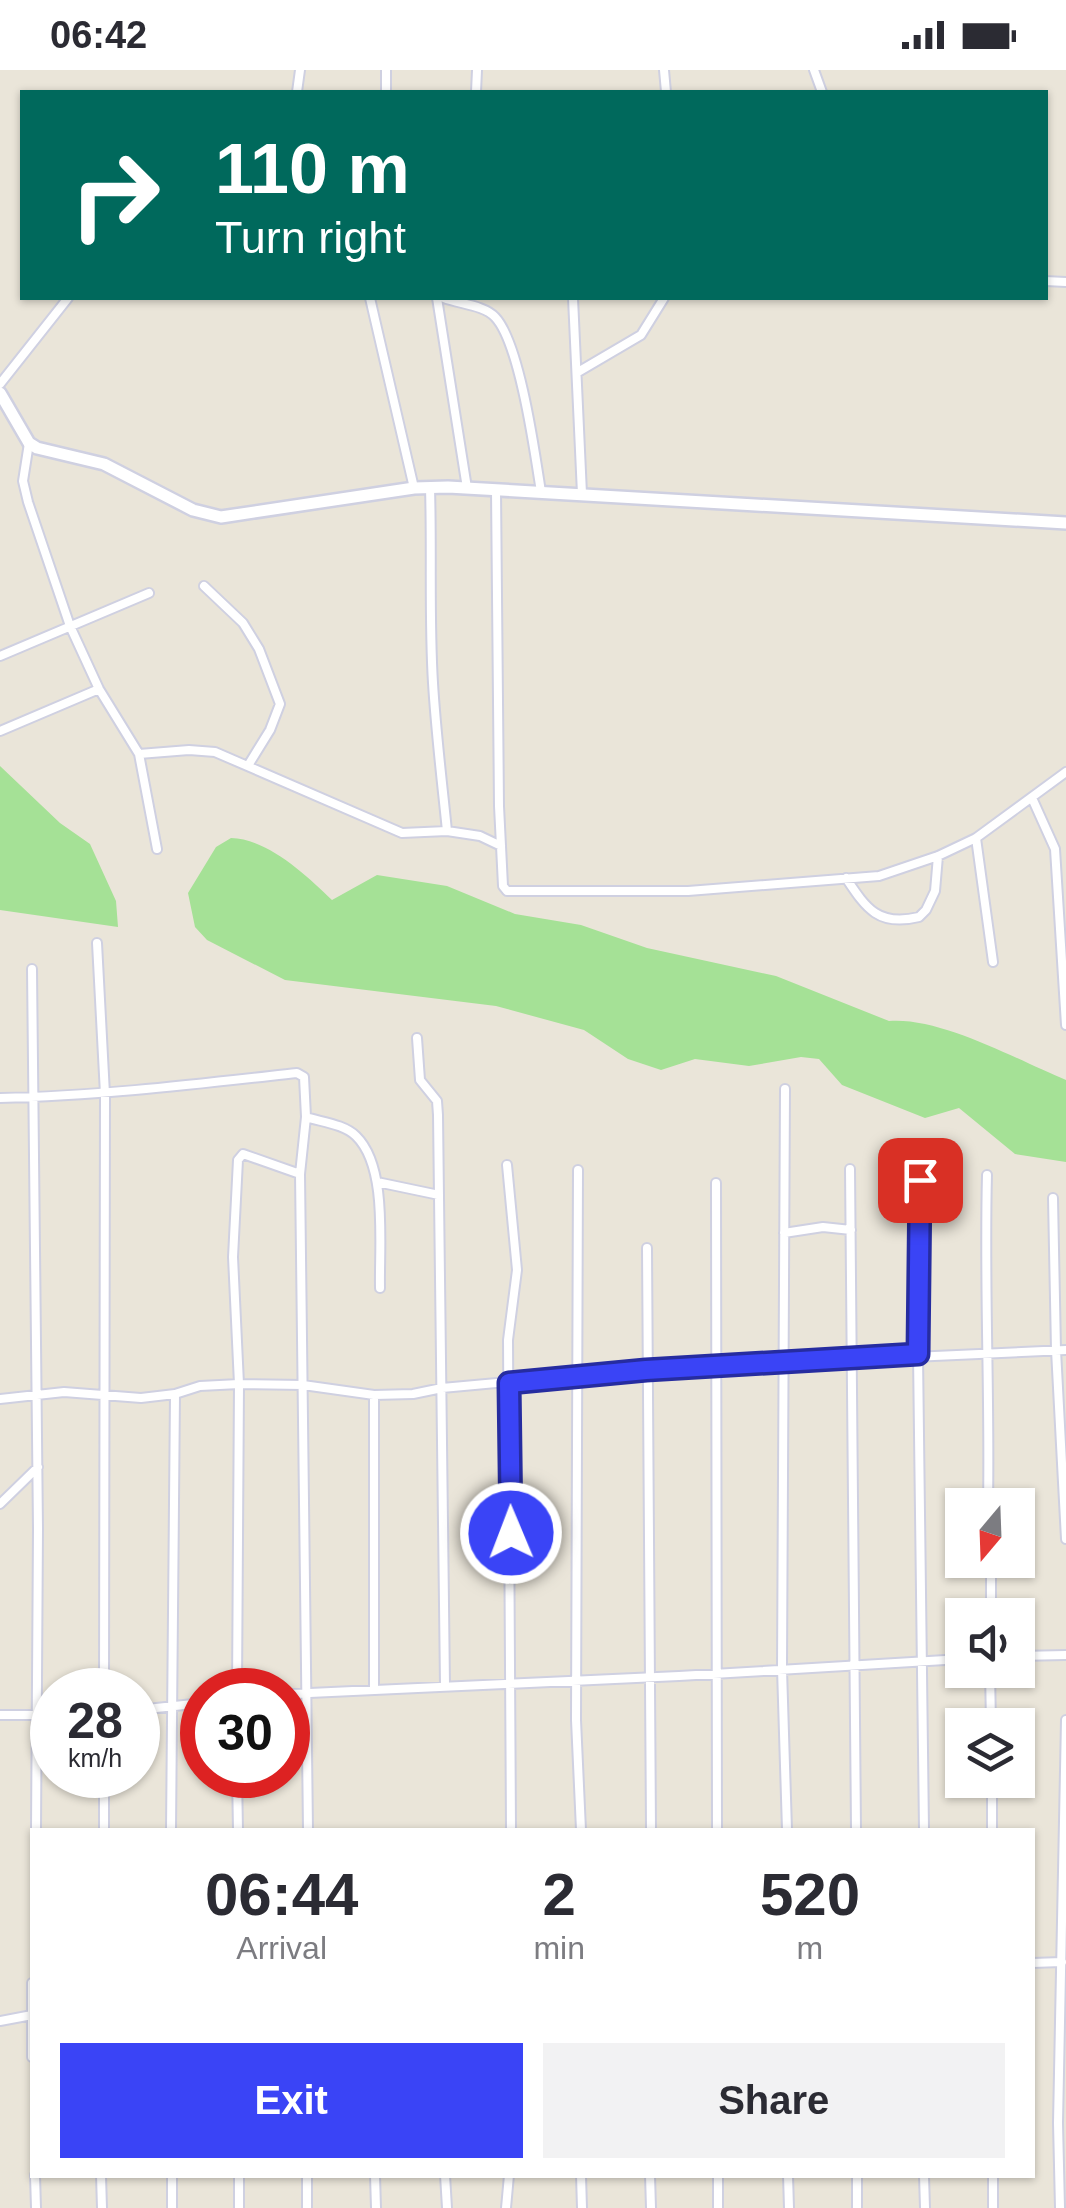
<!DOCTYPE html>
<html lang="en">
<head>
<meta charset="utf-8">
<style>
	body { margin:0; font-family:Helvetica,sans-serif; background:#f2f2f3; color:#2b2b33; height:100vh; display:flex; flex-direction:column; font-size:38px; white-space:nowrap }
	* { box-sizing:border-box; margin:0 }
	p { font-size:32px; color:#7c7c81 }
	.icon { flex:none; width:55px; height:55px; fill:none; stroke:currentColor; stroke-width:2; stroke-linecap:round; stroke-linejoin:round }
	.map { position:relative; flex:1; overflow:hidden }
	.sheet { position:absolute; left:30px; top:1758px; width:1005px; height:350px; display:flex; flex-direction:column; background:#fff; border-radius:0px; box-shadow:0 2px 8px #0004 }
	.sheet>* { flex:none }
	.banner { position:absolute; left:20px; top:20px; width:1028px; height:210px; border-radius:0px; box-shadow:0 2px 8px #0004; background:#00695c; color:#fff; overflow:hidden }
	.needle { width:65px; rotate:199deg }
	.tools { position:absolute; left:945px; top:1418px; display:grid; gap:20px }
	.tools a { display:grid; place-items:center; width:90px; height:90px; border-radius:0px; background:#fff; box-shadow:0 2px 8px #0004; font-size:50px }
	.speed { position:absolute; left:30px; top:1598px; display:flex; gap:20px; font-size:50px; font-weight:700; text-align:center }
	.speed>* { display:grid; place-content:center; width:130px; height:130px; border-radius:50%; background:#fff; box-shadow:0 2px 8px #0004; line-height:1 }
	.speed small { font-size:25px; font-weight:400 }
	.speed .limit { border:15px solid #d22; background:#fff; color:#111 }
	.pin { position:absolute; display:grid; place-items:center; width:85px; height:85px; color:#fff; margin:-42px; border-radius:20px; box-shadow:0 5px 15px #0006 }
	.me { position:absolute; width:110px; margin:-55px; rotate:359deg; stroke-linejoin:round; filter:drop-shadow(0 0 8px #0008) }
	.turn { display:flex; align-items:center; gap:35px; height:210px; padding:0 30px; font-size:45px }
	.turn .icon { width:130px; height:130px; stroke-width:2.5 }
	.turn b { display:block; font-size:70px; line-height:85px }
	.eta { display:flex; justify-content:space-evenly; align-items:center; height:170px; text-align:center }
	.eta b { font-size:60px; font-weight:700; line-height:70px }
	.button { display:flex; gap:20px; margin-top:auto; padding:20px 30px }
	.button a { flex:1; height:115px; border-radius:0px; background:#3a44f6; color:#fff; font-size:40px; font-weight:700; line-height:115px; text-align:center }
	.button a+a { background:#f2f2f3; color:#2b2b33 }
	.status { display:flex; justify-content:space-between; align-items:center; height:70px; padding:0 50px; background:#fff; direction:ltr }
	.status svg { height:28px; fill:currentColor }
	.map>svg:first-child { display:block }
</style>
</head>
<body>
<div class="status"><b>06:42</b><svg viewBox="0 0 49 12"><path d="M0 12V9h3v3zM5 12V6h3v6zM10 12V3h3v9zM15 12V0h3v12zM26 1h20v11H26zM47 4h2v5h-2z"/></svg></div>
<div class="map">
<svg width="1066" height="2138" viewBox="0 0 1066 2138">
	<rect width="100%" height="100%" fill="#eae5d9"/>
	<path fill="#a5e196" d="M 0,696 L 60,753 L 90,774 L 116,831 L 118,857 L 0,840 Z
		M 231,768 C 268,769 306,805 332,830 L 377,805 L 447,816 L 515,844 L 581,855 L 647,878 L 776,906 L 889,951 C 942,947 1017,990 1066,1010 L 1066,1092 L 1015,1084 L 959,1038 L 925,1048 L 842,1015 L 819,989 L 801,987 L 749,996 L 695,989 L 661,1000 L 628,989 L 584,960 L 496,936 L 285,910 L 207,870 L 195,857 L 188,823 L 216,777 Z"/>
	<g fill="none" stroke-linecap="round" stroke-linejoin="round">
		<defs>
			<path id="street" d="M 664,0 L 666,22
				M 814,0 L 822,22
				M 297,22 L 300,0
				M 386,22 L 386,0
				M 476,22 L 477,0
				M 1045,211 L 1066,212
				M 370,228 L 414,418
				M 437,228 L 467,418
				M 444,228 C 459,234 484,235 495,247 C 520,273 535,384 541,422
				M 573,228 L 582,424
				M 578,302 L 641,265 L 664,228
				M 0,314 L 68,228
				M 29,373 L 23,411 L 28,432 L 70,556 L 99,619 L 139,684 L 157,779
				M 496,420 L 499,736 L 503,816 L 507,821 L 688,821 L 879,806 L 938,786 L 976,768 L 1066,702
				M 204,516 L 243,553 L 259,579 L 280,634 L 270,660 L 249,694
				M 0,586 L 149,523
				M 0,661 L 99,619
				M 139,684 L 189,680 L 215,682 L 402,763 L 447,761 C 442,711 436,663 433,613 C 429,548 432,483 430,418
				M 1032,728 L 1055,779 L 1066,955
				M 447,761 L 480,766 L 501,776
				M 976,768 L 993,892
				M 846,808 C 866,838 878,857 919,847 L 926,840 L 935,821 L 938,786
				M 97,873 L 105,1024 L 104,1620
				M 32,899 L 38,1459 L 36,1760
				M 417,968 L 420,1010 L 437,1031 L 438,1045 L 445,1616
				M 785,1019 L 782,1599 L 787,1760
				M 0,1028 C 99,1026 198,1014 297,1003 L 304,1007 L 306,1047 L 300,1104 L 308,1760
				M 306,1047 C 321,1052 344,1054 356,1066 C 388,1097 379,1176 380,1218
				M 507,1095 L 517,1200 L 508,1270 L 511,1760
				M 850,1099 L 856,1760
				M 578,1100 L 576,1650 L 581,1760
				M 987,1105 C 984,1215 990,1325 988,1435
				M 920,1110 L 918,1285 L 924,1760
				M 377,1112 L 439,1125
				M 716,1113 L 717,1760
				M 1053,1128 L 1056,1280 L 1066,1469
				M 784,1163 L 823,1157 L 851,1160
				M 647,1178 L 651,1760
				M 374,1325 L 374,1620
				M 0,1329 L 64,1322 L 141,1328 L 175,1324 L 200,1316 L 239,1314 L 303,1315 L 374,1325 L 413,1324 L 442,1318 L 646,1299 L 1066,1280
				M 0,1434 L 38,1397
				M 991,1490 L 991,1545
				M 1018,1586 L 1066,1585
				M 990,1600 L 991,1655
				M 237,1620 L 239,1314 L 233,1187 L 238,1090 L 243,1084 L 300,1104
				M 288,1624 L 679,1606 L 962,1589
				M 138,1640 L 202,1633
				M 0,1645 L 52,1645
				M 237,1705 L 238,1760
				M 992,1710 L 992,1760
				M 104,1760 L 104,1705
				M 171,1760 L 175,1324
				M 1032,1893 L 1062,1892
				M 32,1913 L 32,1987
				M 0,1951 L 32,1945
				M 35,2105 L 36,2138
				M 101,2105 L 102,2138
				M 172,2105 L 172,2138
				M 375,2105 L 376,2138
				M 445,2105 L 447,2138
				M 581,2105 L 582,2138
				M 650,2105 L 651,2138
				M 718,2105 L 718,2138
				M 788,2105 L 789,2138
				M 857,2105 L 857,2138
				M 924,2105 L 925,2138
				M 239,2138 L 239,2105
				M 307,2138 L 307,2105
				M 506,2138 L 509,2105
				M 993,2138 L 993,2105
				M 1060,2138 L 1058,2053 L 1066,1650"/>
			<path id="secondary" d="M 0,323 L 29,373 L 37,378 L 104,394 L 193,440 L 221,447 L 414,418 L 448,417 L 1066,453"/>
		</defs>
		<use href="#street" stroke="#cfd0e1" stroke-width="12"/>
		<use href="#secondary" stroke="#cfd0e1" stroke-width="16"/>
		<use href="#street" stroke="#fff" stroke-width="8"/>
		<use href="#secondary" stroke="#fff" stroke-width="11"/>
	</g>
	<g fill="none" stroke-linecap="round" stroke-linejoin="round">
		<defs>
			<path id="route" d="M 511,1463 L 509,1313 L 646,1300 L 918,1284 L 920,1110"/>
		</defs>
		<use href="#route" stroke="#262ca0" stroke-width="25"/>
		<use href="#route" stroke="#3a44f6" stroke-width="18"/>
	</g>
</svg>
<div class="tools">
<a><svg class="needle" viewBox="-14 -14 28 28"><path d="M0-13l5 13h-10z" fill="#e53935"/><path d="M0 13l5-13h-10z" fill="#7c7c81"/></svg></a>
<a><svg class="icon" aria-label="sound" viewBox="0 0 24 24"><path d="M4 9h4l5-4v14l-5-4H4zM17 9q2 3 0 6"/></svg></a>
<a><svg class="icon" aria-label="layers" viewBox="0 0 24 24"><path d="M12 4l9 5-9 5-9-5zM3 14l9 5 9-5"/></svg></a>
</div>
<div class="speed"><div>28<small>km/h</small></div><div class="limit">30</div></div>
<div class="pin" style="left:920px;top:1110px;background:#d93025"><svg class="icon" aria-label="arrive" viewBox="0 0 24 24"><path d="M6 21V4h12l-3 4 3 4H6"/></svg></div>
<svg class="me" style="left:511px;top:1463px" viewBox="-20 -20 40 40"><circle r="17" fill="#3a44f6" stroke="#fff" stroke-width="3"/><path d="M0-11L8 9 0 5-8 9z" fill="#fff"/></svg>
<div class="banner">
<div class="turn"><svg class="icon" aria-label="right" viewBox="0 0 24 24"><path d="M7 20v-9h11M14 6l5 5-5 5"/></svg><div><b>110 m</b>Turn right</div></div>
</div>
<section class="sheet">
<div class="eta">
<div><b>06:44</b><p>Arrival</p></div>
<div><b>2</b><p>min</p></div>
<div><b>520</b><p>m</p></div>
</div>
<div class="button"><a>Exit</a><a>Share</a></div>
</section>
</div>
</body>
</html>
